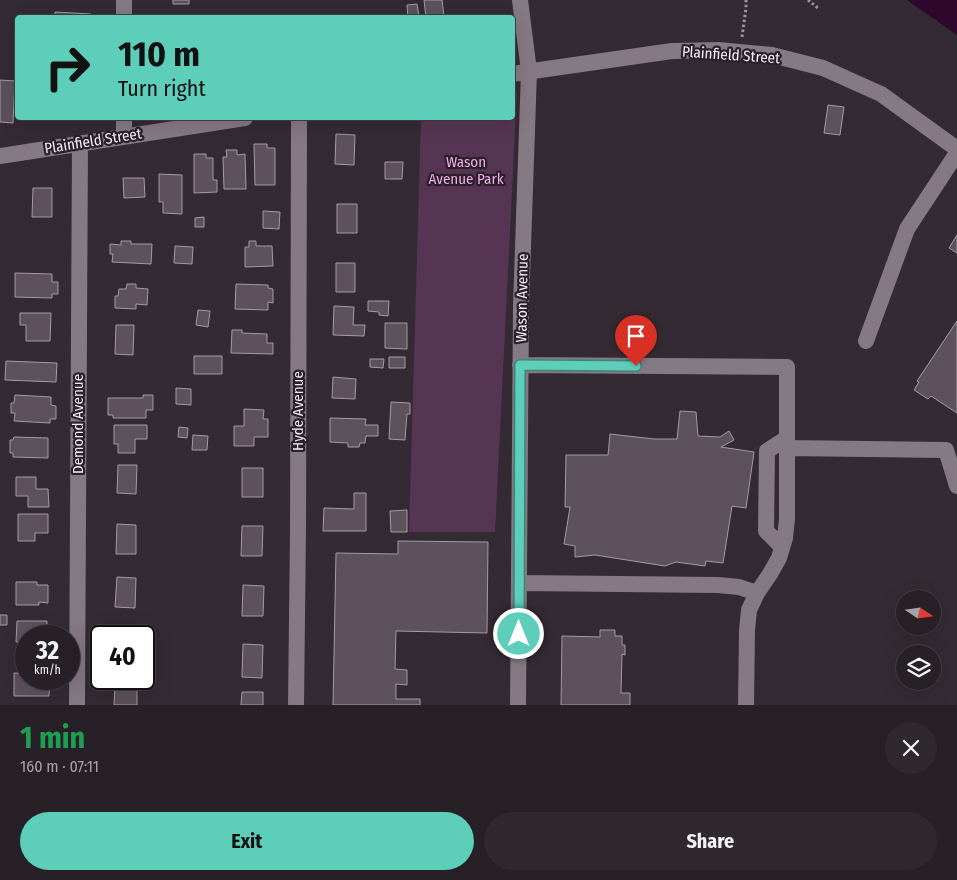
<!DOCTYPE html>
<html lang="en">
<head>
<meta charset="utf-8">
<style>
	body { margin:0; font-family:"Fira Sans Condensed",sans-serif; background:#2f282e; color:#f1f3f6; height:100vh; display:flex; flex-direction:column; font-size:19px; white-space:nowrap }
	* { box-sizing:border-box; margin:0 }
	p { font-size:16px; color:#a4a3a7 }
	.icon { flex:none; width:28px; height:28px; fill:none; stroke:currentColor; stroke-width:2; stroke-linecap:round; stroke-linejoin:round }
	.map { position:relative; height:705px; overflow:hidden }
	.panel { display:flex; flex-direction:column; background:#272026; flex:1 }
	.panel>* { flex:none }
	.hud { position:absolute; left:15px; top:15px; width:500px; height:105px; border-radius:5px; box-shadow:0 5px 20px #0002,0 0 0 1px #433e43; background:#5dceb9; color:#111; overflow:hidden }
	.needle { width:32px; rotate:103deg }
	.controls { position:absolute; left:896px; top:590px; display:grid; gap:10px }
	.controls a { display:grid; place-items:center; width:45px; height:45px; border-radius:50%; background:#272026; box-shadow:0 5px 20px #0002,0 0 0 1px #433e43; font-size:25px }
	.speed { position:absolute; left:15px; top:625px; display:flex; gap:10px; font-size:25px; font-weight:700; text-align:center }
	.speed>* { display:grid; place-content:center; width:65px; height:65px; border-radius:50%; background:#272026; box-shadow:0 5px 20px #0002,0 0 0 1px #433e43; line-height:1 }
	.speed small { font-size:12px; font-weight:400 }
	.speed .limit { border:2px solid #111; border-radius:8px; background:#fff; color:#111 }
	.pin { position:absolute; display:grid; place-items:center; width:42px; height:42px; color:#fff; margin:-51px -21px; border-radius:50% 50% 50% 0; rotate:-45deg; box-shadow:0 0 5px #0007 }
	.pin .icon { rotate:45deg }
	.me { position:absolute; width:55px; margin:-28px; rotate:0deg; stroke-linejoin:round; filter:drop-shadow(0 0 4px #0008) }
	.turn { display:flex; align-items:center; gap:18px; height:105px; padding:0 20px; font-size:22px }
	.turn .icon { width:65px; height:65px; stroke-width:2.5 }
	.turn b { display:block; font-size:35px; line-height:42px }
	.round { display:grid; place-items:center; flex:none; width:52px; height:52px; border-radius:26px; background:#2f282e }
	.headline { display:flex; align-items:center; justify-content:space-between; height:85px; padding:0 20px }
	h1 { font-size:30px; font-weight:700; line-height:38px; color:#1e9e55 }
	.button { display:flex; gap:10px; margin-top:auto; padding:10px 20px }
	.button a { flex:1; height:58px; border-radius:30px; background:#5dceb9; color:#111; font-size:20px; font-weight:700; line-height:58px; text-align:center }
	.button a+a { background:#2f282e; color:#f1f3f6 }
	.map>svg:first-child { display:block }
</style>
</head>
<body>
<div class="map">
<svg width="957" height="705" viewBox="0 0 957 705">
	<rect width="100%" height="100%" fill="#342a33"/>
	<path fill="#563554" d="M 517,91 L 495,532 L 409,532 L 421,118 L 512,118 L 513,92 Z"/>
	<path fill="#2d082c" d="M 907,0 L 957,0 L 957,35 Z"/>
	<path fill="#5d515c" stroke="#a69aa5" d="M 173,0 L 189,0 L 189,4 L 173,4 Z
		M 424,0 L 442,0 L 444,16 L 426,18 Z
		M 417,4 L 419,16 L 408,18 L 407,5 Z
		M 55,12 L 91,14 L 91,18 L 54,18 Z
		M 0,80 L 15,81 L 13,123 L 0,122 Z
		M 828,105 L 844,107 L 840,135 L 824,133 Z
		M 336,134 L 355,135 L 354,165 L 335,164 Z
		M 254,144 L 267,144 L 267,148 L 275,148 L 275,185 L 255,185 Z
		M 226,150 L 237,150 L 237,155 L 245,154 L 246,189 L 224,189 L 223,157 L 227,157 Z
		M 194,154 L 206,154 L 206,158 L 213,158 L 213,180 L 217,180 L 217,192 L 194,193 Z
		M 385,162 L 403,162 L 402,179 L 385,179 Z
		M 159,174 L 182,175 L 182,214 L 163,213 L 163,202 L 159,202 Z
		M 123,178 L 144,178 L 145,197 L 124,198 Z
		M 33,188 L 52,188 L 52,217 L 32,217 Z
		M 337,204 L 357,204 L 357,233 L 337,233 Z
		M 263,211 L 280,212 L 279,229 L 263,228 Z
		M 204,217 L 204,227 L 195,227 L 195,218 Z
		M 957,235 L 957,253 L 949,248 Z
		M 121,241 L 131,241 L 131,244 L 152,244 L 151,264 L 112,262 L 113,254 L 110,254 L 110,244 L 121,245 Z
		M 249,241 L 256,241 L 256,246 L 272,246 L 273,266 L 245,267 L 245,247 L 249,247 Z
		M 175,246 L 193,247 L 192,264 L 174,263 Z
		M 336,263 L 355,263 L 355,292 L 336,292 Z
		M 15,273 L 52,274 L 52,282 L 58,282 L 58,294 L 52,294 L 52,298 L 15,297 Z
		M 127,284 L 136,284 L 136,288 L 148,289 L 147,305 L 136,304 L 136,309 L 115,308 L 115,296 L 118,296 L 119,289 L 126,289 Z
		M 236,284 L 268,285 L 268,288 L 273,289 L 273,303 L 268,302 L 268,310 L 235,309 Z
		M 368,301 L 389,301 L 388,316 L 379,315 L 379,312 L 368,311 Z
		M 334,306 L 354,307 L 353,325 L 365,325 L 364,336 L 333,335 Z
		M 198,310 L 210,311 L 208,327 L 196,325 Z
		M 20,313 L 51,313 L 50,341 L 26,341 L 26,325 L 20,325 Z
		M 957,321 L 957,413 L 931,396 L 928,399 L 914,390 L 919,382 L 917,381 Z
		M 385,323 L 407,323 L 407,349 L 385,348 Z
		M 116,325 L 134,325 L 133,355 L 115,354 Z
		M 232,330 L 242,330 L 242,333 L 267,334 L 267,343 L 273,343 L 273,354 L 231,353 Z
		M 194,356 L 222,356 L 222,374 L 194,374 Z
		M 389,357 L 405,357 L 405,368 L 389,368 Z
		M 370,359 L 384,359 L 383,368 L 370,367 Z
		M 6,361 L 57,363 L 56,382 L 5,380 Z
		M 333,377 L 356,379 L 355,399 L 332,398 Z
		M 176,388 L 191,389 L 191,405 L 176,404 Z
		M 15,395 L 51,397 L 51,405 L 56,406 L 56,419 L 50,419 L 50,423 L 14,421 L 15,413 L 11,413 L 11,403 L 14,403 Z
		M 143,395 L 153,395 L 153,410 L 146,410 L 146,418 L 113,418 L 113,415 L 108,415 L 108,398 L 143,398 Z
		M 391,402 L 410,403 L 410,414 L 407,414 L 405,440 L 389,439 Z
		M 244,409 L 264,410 L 263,419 L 268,419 L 268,437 L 254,437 L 254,446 L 234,446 L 234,426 L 244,426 Z
		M 680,411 L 696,412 L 698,436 L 720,437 L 729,431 L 734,440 L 721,447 L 754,452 L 746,508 L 732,506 L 723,563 L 706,561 L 705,566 L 676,562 L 665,566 L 595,555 L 575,557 L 575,546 L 564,544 L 570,507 L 565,507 L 566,455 L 608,455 L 610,434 L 654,439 L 677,439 Z
		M 330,418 L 366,419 L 365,425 L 378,425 L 378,436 L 366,436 L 365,443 L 360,443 L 359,447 L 348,447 L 348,443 L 330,442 Z
		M 114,425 L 147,425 L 147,439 L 135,439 L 135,453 L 118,453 L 118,444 L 114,444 Z
		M 179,427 L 188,428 L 187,438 L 178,437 Z
		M 193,435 L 208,436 L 207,450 L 192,450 Z
		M 14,437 L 48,438 L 48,458 L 13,457 L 13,453 L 10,453 L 10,440 L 13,440 Z
		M 118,465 L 137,465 L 136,494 L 117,493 Z
		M 242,468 L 263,468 L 263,497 L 242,497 Z
		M 16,477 L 36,477 L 36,489 L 48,489 L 49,507 L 28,507 L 28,496 L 16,496 Z
		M 354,493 L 366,493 L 366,531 L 323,531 L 324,508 L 354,509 Z
		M 407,510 L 407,532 L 391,532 L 390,511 Z
		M 18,514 L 48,514 L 48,533 L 35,533 L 35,541 L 18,541 Z
		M 117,524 L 136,525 L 136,554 L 116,554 Z
		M 242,526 L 263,526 L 262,556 L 241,556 Z
		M 398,541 L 488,542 L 487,633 L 396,631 L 395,669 L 407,670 L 407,685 L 396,684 L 396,699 L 420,699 L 420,705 L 333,705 L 336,553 L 398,554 Z
		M 117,577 L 136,578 L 135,608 L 115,607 Z
		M 16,582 L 37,582 L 37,585 L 48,585 L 48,603 L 39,602 L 39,605 L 16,605 Z
		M 243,585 L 264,586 L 263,616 L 242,616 Z
		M 0,615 L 7,615 L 7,625 L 0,625 Z
		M 17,621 L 47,621 L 47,629 L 53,629 L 53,636 L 26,636 L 26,642 L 16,642 Z
		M 600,630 L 615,630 L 615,636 L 622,636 L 622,645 L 625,645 L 625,655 L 622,654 L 621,693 L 630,693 L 630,705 L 561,705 L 562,636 L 600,637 Z
		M 243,644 L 263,645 L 262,678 L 242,677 Z
		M 14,673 L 26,673 L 26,679 L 50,679 L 49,696 L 14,696 Z
		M 115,687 L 137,688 L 137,705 L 114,705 Z
		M 242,692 L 263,692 L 263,705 L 241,705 Z"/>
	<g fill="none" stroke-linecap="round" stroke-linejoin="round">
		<path stroke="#9d949c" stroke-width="3" stroke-dasharray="2.5 2.5" stroke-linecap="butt" d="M 808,0 L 818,8
			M 742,37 L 746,8 L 746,0"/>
		<path stroke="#857984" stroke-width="16" d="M 124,0 L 124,18
			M 512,74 L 672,51 L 718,50 L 772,55 L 823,68 L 881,94 L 957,149
			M 124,118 L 124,136
			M 0,156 L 245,118
			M 866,341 L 907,229 L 957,153
			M 520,365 L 787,367 L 787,519 L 785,538 L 779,558 L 770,574 L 757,593 L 749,610 L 747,630 L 746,705
			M 787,448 L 946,450 L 957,486
			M 782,547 L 766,531 L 767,451 L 787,438
			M 519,583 L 718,585 L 739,587 L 757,593
			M 77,705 L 80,143
			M 296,705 L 298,529 L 299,118
			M 518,705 L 521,306 L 529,71 L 520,0"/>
	</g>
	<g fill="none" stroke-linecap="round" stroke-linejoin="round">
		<defs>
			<path id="route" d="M 519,634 L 520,365 L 636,366"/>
		</defs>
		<use href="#route" stroke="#3c8678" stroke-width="12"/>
		<use href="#route" stroke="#5dceb9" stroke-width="9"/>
	</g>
	<g text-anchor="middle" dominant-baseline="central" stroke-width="4.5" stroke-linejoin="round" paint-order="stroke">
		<g font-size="15" fill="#f3ecf2" stroke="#2a2029">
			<text transform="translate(731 55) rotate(4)">Plainfield Street</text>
			<text transform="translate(93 141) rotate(-9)">Plainfield Street</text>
			<text transform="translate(522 298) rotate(-89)">Wason Avenue</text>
			<text transform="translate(298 411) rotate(-90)">Hyde Avenue</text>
			<text transform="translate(78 424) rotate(-90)">Demond Avenue</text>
		</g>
		<g font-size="15" fill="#eeade8" stroke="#2a2029">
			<text x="466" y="162">Wason<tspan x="466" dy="17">Avenue Park</tspan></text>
		</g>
	</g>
</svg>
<div class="controls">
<a><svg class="needle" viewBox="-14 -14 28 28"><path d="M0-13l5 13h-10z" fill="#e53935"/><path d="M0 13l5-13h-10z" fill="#a4a3a7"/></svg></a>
<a><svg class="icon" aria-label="layers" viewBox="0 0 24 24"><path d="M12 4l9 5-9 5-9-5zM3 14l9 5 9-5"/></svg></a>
</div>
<div class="speed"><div>32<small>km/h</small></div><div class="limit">40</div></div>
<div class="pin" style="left:636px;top:366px;background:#d93025"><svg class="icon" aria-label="arrive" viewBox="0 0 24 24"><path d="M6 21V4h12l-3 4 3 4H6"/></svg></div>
<svg class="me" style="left:519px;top:634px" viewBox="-20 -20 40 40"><circle r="17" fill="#5dceb9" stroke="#fff" stroke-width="3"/><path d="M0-11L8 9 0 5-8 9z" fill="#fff"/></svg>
<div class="hud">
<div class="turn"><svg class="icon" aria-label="right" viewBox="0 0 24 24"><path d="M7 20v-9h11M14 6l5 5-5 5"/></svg><div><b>110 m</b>Turn right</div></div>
</div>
</div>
<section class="panel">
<div class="headline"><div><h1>1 min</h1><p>160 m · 07:11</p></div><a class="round"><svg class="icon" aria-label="close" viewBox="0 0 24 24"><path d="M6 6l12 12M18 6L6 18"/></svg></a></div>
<div class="button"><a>Exit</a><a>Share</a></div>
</section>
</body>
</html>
